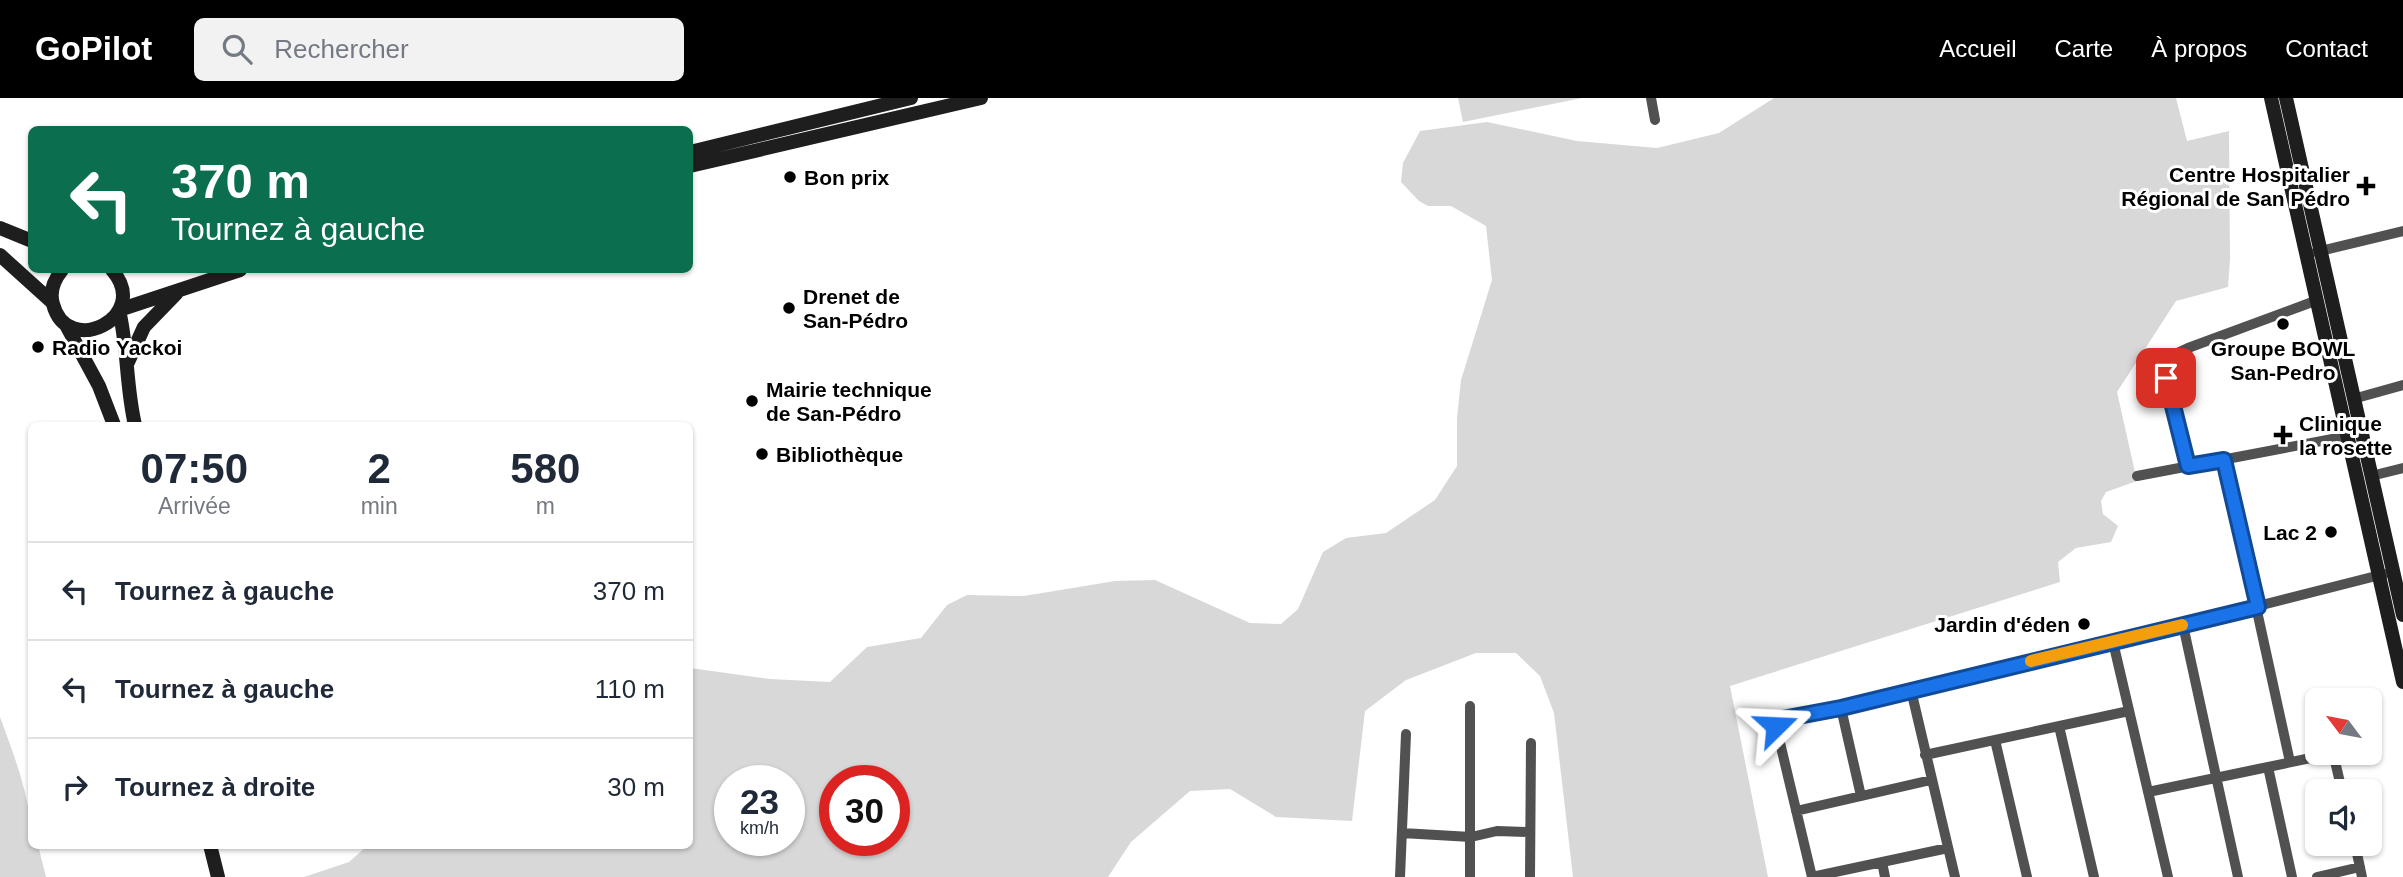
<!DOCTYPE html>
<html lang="fr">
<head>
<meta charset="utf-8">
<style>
	body { margin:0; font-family:Helvetica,sans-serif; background:#f2f2f3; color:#1f2937; height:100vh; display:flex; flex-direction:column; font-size:26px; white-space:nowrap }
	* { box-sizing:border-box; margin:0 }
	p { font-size:23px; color:#747a83 }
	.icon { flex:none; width:38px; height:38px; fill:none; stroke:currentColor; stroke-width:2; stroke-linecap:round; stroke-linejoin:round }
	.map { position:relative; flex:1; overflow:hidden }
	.details { position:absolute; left:28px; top:324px; width:665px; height:427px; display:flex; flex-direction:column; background:#fff; border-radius:10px; box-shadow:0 2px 5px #0004 }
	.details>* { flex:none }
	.top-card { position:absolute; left:28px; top:28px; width:665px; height:147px; border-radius:10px; box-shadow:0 2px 5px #0004; background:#0b6e4f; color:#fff; overflow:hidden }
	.needle { width:46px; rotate:302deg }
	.fabs { position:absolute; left:2305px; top:590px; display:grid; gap:14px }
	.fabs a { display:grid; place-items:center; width:77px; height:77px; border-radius:10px; background:#fff; box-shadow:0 2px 5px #0004; font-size:35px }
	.speed { position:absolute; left:714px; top:667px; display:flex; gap:14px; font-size:35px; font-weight:700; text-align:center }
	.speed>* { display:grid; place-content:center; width:91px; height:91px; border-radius:50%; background:#fff; box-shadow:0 2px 5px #0004; line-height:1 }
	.speed small { font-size:18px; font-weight:400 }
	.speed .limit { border:10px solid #d22; background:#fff; color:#111 }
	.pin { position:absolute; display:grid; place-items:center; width:60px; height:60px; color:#fff; margin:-30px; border-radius:14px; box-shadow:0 4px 10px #0006 }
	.me { position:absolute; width:77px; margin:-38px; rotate:69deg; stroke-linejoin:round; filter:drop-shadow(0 0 5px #0008) }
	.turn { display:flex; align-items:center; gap:24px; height:147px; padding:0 28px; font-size:32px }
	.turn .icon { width:91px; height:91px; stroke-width:2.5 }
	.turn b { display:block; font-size:49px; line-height:60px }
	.eta { display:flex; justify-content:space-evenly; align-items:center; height:119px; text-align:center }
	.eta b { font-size:42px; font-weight:700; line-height:49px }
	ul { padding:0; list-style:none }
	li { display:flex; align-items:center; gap:21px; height:98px; padding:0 28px; border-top:2px solid #e0e1e3 }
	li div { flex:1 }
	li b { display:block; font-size:26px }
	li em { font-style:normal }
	header { display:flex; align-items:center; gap:42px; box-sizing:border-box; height:98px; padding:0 35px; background:#000; color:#fff }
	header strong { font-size:33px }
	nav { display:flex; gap:38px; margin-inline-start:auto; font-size:24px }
	.search { width:490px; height:63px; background:#f2f2f3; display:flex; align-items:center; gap:18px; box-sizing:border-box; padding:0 24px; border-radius:10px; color:#747a83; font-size:26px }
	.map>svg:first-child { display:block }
</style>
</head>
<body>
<header>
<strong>GoPilot</strong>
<div class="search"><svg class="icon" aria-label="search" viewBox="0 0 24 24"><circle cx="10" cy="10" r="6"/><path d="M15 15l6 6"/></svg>Rechercher</div>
<nav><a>Accueil</a><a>Carte</a><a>À propos</a><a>Contact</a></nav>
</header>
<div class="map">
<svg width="2403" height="779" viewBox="0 0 2403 779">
	<rect width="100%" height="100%" fill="#fff"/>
	<path fill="#d8d8d8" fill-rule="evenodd" d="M 1458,0 L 1582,0 L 1463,24 Z
		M 1774,0 L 2176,0 L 2187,43 L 2229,33 L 2230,161 L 2228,189 L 2176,203 L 2117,294 L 2137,383 L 2106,394 L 2101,403 L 2103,416 L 2118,428 L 2111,444 L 2076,450 L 2058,464 L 2060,484 L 1730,588 L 1768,779 L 1573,779 L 1554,615 L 1540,578 L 1516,555 L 1476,555 L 1406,582 L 1365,613 L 1352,723 L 1276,719 L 1230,691 L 1190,693 L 1131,744 L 1108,779 L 304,779 L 349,764 L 368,747 L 690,747 L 690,570 L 770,581 L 830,584 L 867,549 L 921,540 L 947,507 L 967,497 L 1024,498 L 1115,483 L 1155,482 L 1250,525 L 1281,526 L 1298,511 L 1323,454 L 1346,440 L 1386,435 L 1435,402 L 1457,368 L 1457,320 L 1461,282 L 1492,182 L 1486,128 L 1451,108 L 1428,108 L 1419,103 L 1401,84 L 1403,65 L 1420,33 L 1487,24 L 1577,43 L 1657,50 L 1719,35 ZM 730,682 L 789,682 L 789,742 L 730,742 ZM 835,682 L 894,682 L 894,742 L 835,742 Z
		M 0,619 C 15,660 32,703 32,747 L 38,747 L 46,779 L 0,779 Z"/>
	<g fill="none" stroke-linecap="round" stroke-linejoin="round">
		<path stroke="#515151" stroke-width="10" d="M 1651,0 L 1655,22
			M 2316,154 L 2403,133
			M 2353,301 L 2403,287
			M 2224,362 L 2290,664
			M 2188,368 L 2166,280 L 2166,266 L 2173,257 L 2188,250 L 2315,203
			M 2137,378 L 2348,338
			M 2371,378 L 2403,370
			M 2183,527 L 2238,779
			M 2113,544 L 2168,779
			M 1911,592 L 1955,779
			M 1470,608 L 1470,779
			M 1841,610 L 1861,698
			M 2059,628 L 2094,779
			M 1995,642 L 2027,779
			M 1925,657 L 2129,613
			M 2268,669 L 2292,779
			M 2148,694 L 2330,656 L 2334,659 L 2342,693
			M 1796,713 L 1931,682
			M 1402,735 L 1471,739 L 1497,733 L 1528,734
			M 2355,746 L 2362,779
			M 1948,750 L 1812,779 L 1776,628 L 1778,623 L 2183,527 L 2384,476
			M 1882,764 L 1885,779
			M 1400,779 L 1406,636
			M 1530,779 L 1531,645
			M 2317,779 L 2360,769"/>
		<path stroke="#1e1e1e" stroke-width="14" d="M 2271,0 L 2403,584
			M 2286,0 L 2403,517
			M 690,54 L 911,0
			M 690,68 L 981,0
			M 0,130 L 32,143
			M 0,157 L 52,204
			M 62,172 C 54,182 49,193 53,206 C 67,261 153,219 112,172
			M 66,227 L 99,288 L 114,327
			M 128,264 L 144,229 L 176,196
			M 135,327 C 126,289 128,250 119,212 L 240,172
			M 210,747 L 218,779"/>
	</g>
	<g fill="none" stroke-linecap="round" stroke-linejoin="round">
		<defs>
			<path id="route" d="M 1776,628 L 1782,621 L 1841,610 L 2258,509 L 2224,362 L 2188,368 L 2166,280"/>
		</defs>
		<use href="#route" stroke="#114b97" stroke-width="18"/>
		<use href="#route" stroke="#1a73e8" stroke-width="12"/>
		<path stroke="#f59e0b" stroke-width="12" d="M 2031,563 L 2182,527"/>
	</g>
	<g fill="#000" stroke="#fff" stroke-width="2.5">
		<circle cx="790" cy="79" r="7"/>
		<path d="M2362.5 77.5h7v7h7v7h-7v7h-7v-7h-7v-7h7z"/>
		<circle cx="789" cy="210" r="7"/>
		<circle cx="2283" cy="226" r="7"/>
		<circle cx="38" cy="249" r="7"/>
		<circle cx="752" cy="303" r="7"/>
		<path d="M2279.5 326.5h7v7h7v7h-7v7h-7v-7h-7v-7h7z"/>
		<circle cx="762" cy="356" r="7"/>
		<circle cx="2331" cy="434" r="7"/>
		<circle cx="2084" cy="526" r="7"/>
	</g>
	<g text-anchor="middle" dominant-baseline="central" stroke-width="6" stroke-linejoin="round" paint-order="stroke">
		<g font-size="21" font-weight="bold" fill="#000" stroke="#fff" text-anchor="start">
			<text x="2350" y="76" text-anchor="end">Centre Hospitalier<tspan x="2350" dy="24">Régional de San Pédro</tspan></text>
			<text x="804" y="79">Bon prix</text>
			<text x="803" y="198">Drenet de<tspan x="803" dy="24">San-Pédro</tspan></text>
			<text x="52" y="249">Radio Yackoi</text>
			<text x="2283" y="250" text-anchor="middle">Groupe BOWL<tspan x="2283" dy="24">San-Pedro</tspan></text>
			<text x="766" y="291">Mairie technique<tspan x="766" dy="24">de San-Pédro</tspan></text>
			<text x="2299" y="325">Clinique<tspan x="2299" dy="24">la rosette</tspan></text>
			<text x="776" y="356">Bibliothèque</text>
			<text x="2317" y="434" text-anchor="end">Lac 2</text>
			<text x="2070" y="526" text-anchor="end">Jardin d'éden</text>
		</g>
	</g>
</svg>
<div class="fabs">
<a><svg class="needle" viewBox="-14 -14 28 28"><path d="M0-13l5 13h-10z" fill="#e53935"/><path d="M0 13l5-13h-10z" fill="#747a83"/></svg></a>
<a><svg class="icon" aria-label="sound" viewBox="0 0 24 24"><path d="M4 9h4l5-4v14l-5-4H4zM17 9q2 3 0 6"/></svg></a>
</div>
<div class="speed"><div>23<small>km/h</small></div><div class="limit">30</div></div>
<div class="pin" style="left:2166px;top:280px;background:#d93025"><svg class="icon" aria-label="arrive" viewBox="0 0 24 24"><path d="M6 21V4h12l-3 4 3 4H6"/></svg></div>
<svg class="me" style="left:1776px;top:628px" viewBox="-20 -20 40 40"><path d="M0-17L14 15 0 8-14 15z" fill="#1a73e8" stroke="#fff" stroke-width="4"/></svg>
<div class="top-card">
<div class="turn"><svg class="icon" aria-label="left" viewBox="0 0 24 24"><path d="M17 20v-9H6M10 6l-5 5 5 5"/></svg><div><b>370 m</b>Tournez à gauche</div></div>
</div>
<section class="details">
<div class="eta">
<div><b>07:50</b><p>Arrivée</p></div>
<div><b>2</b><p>min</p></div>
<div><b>580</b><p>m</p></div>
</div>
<ul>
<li><svg class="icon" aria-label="left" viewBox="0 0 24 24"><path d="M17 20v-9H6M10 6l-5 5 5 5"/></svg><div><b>Tournez à gauche</b></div><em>370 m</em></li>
<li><svg class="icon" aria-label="left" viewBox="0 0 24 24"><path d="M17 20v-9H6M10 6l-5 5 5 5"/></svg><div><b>Tournez à gauche</b></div><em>110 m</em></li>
<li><svg class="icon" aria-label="right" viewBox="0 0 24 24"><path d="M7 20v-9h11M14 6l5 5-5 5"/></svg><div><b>Tournez à droite</b></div><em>30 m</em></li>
</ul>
</section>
</div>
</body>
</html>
